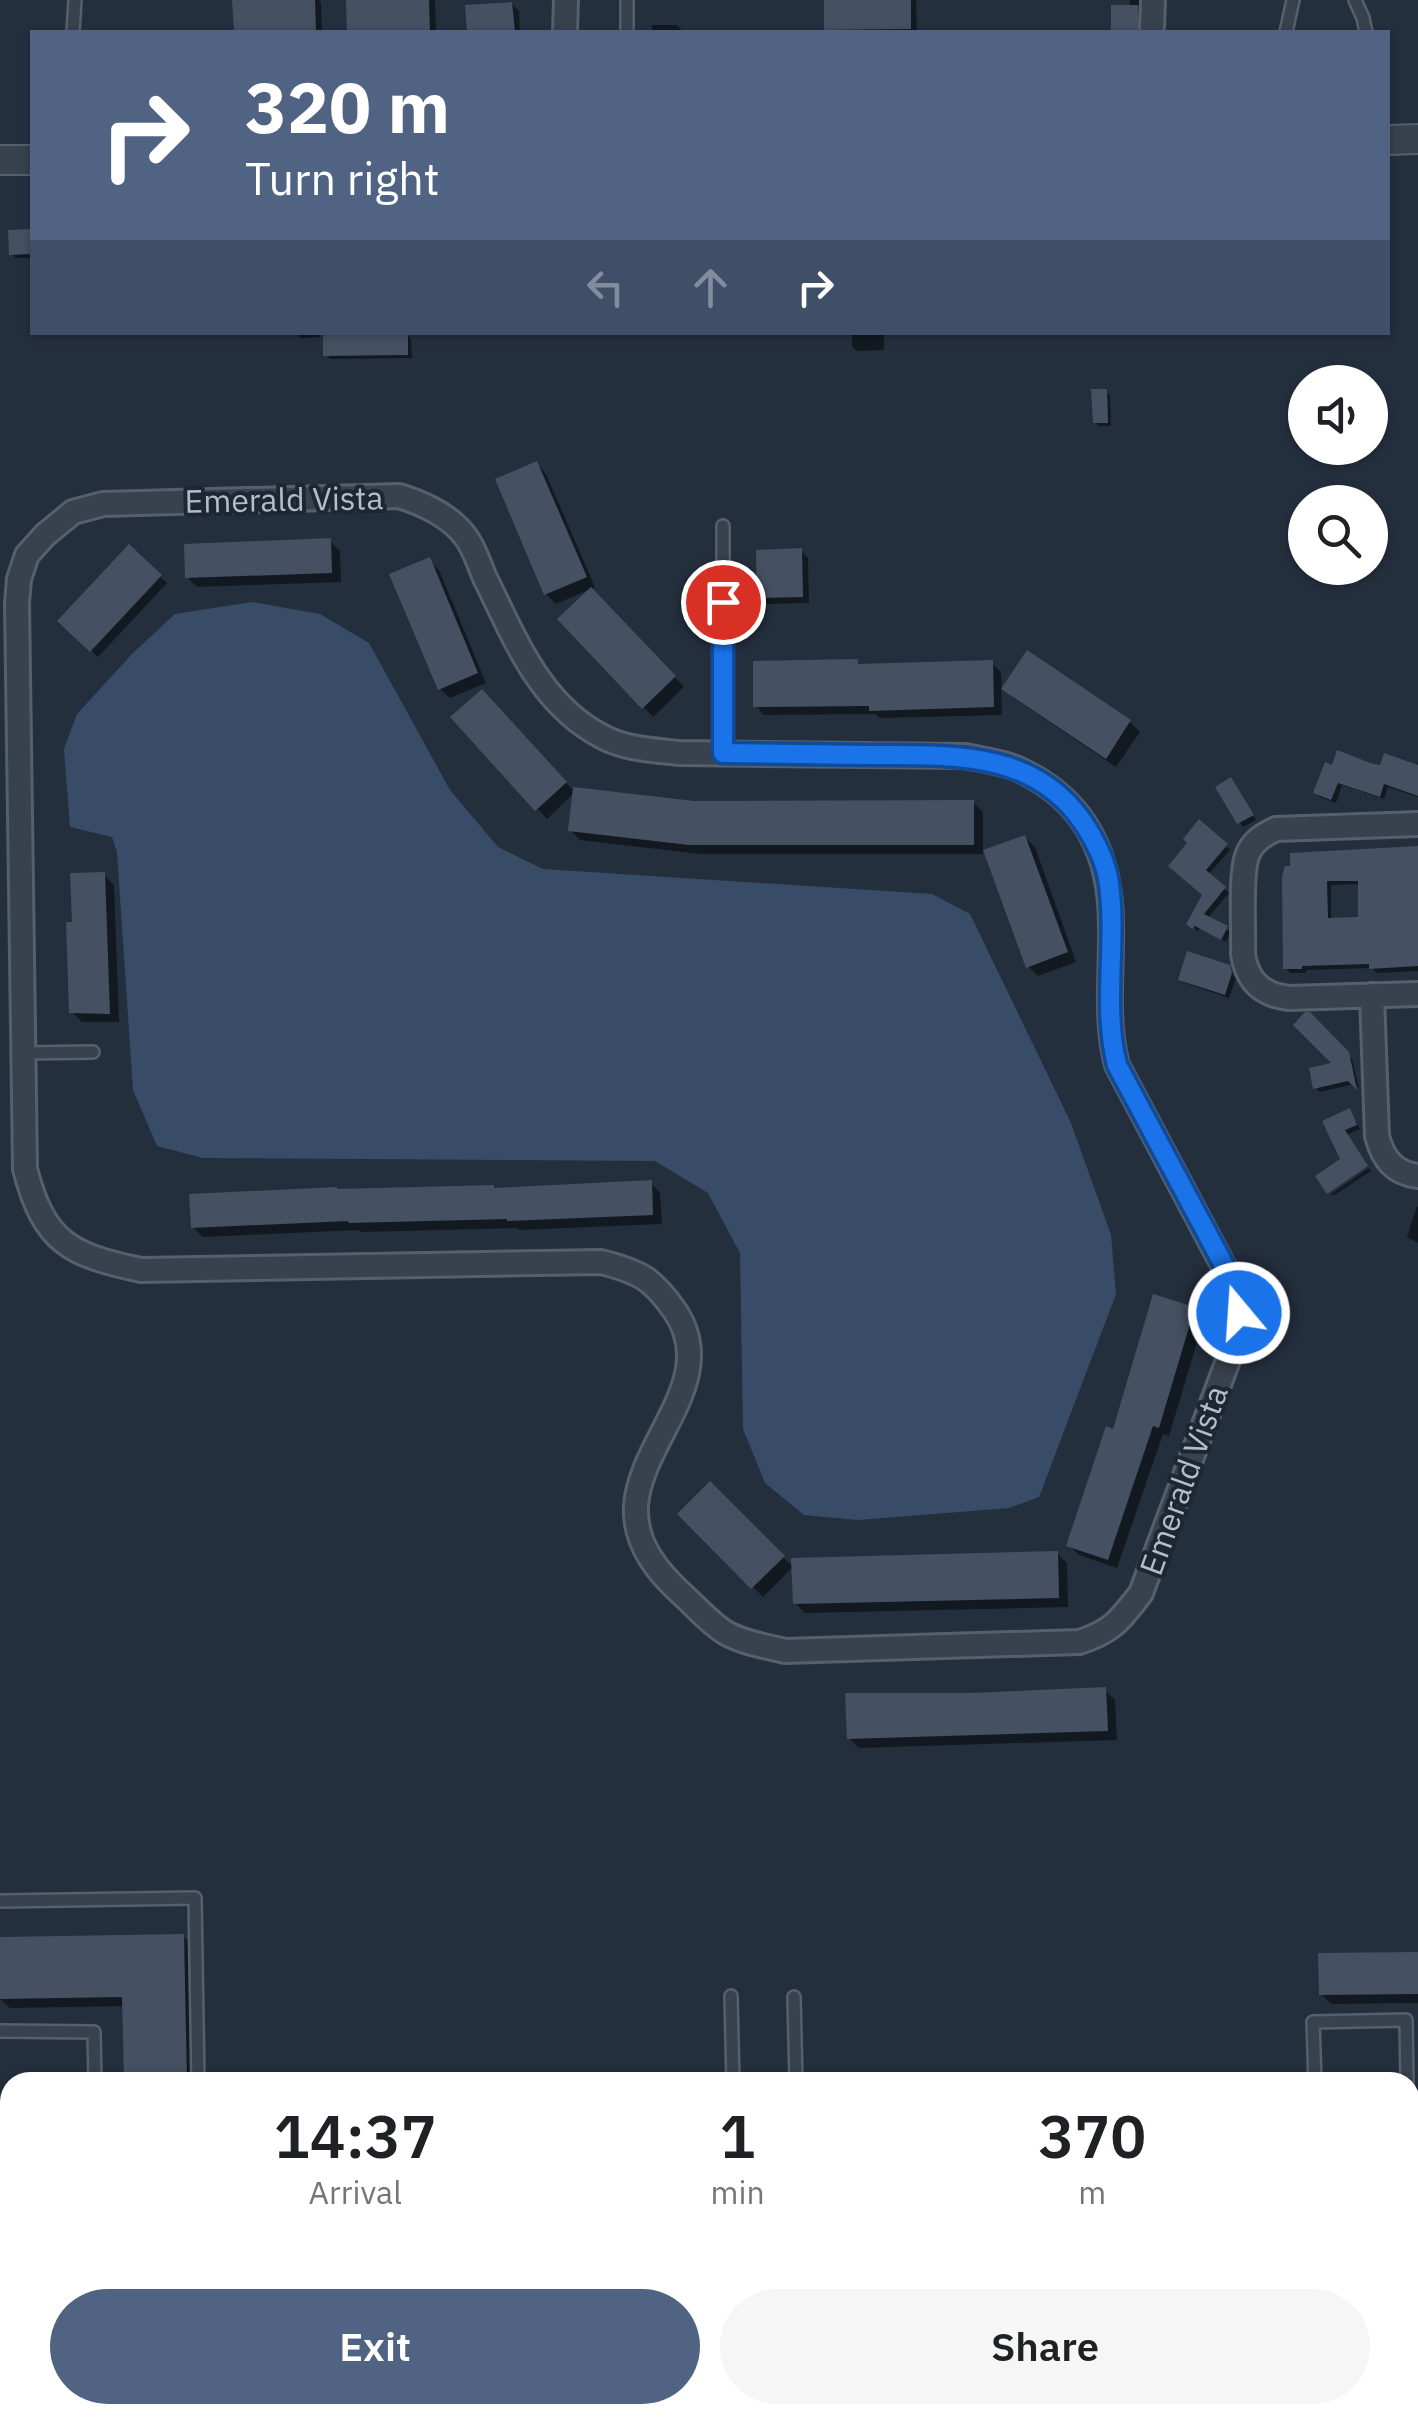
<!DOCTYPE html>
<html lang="en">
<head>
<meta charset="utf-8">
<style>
	body { margin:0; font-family:"IBM Plex Sans",sans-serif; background:#f6f6f6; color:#202124; height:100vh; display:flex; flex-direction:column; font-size:38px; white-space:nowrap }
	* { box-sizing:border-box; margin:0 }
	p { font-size:32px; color:#757577 }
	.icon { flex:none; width:55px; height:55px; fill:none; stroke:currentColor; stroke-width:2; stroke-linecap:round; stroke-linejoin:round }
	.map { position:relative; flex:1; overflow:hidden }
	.sheet { position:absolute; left:0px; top:2072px; width:1420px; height:352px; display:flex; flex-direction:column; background:#fff; border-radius:30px 30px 0 0; box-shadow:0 2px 8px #0004 }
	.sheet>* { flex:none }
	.top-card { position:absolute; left:30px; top:30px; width:1360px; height:305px; border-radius:0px; box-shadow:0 2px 8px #0004; background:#506383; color:#fff; overflow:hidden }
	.fabs { position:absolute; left:1288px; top:365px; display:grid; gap:20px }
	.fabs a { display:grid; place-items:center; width:100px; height:100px; border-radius:50%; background:#fff; box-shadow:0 2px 8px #0004; font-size:50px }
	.pin { position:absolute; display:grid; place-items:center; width:85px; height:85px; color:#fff; margin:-42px; border:5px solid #fff; border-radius:50%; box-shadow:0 2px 10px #0007 }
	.me { position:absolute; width:110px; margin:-55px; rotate:342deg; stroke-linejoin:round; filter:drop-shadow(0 0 8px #0008) }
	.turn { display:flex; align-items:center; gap:35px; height:210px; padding:0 50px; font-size:45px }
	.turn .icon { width:130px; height:130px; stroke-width:2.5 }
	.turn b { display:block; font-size:70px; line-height:85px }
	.lanes { display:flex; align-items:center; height:95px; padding:0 50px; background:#0003; justify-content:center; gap:50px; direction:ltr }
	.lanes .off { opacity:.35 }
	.eta { display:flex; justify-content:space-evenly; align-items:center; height:170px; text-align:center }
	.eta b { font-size:60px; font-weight:600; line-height:70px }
	.primary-button { display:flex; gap:20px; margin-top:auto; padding:20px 50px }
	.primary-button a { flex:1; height:115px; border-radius:60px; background:#506383; color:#fff; font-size:40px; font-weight:600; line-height:115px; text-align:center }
	.primary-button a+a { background:#f6f6f6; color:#202124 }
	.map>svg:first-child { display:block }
</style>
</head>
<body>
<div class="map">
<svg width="1418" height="2424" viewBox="0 0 1418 2424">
	<rect width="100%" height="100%" fill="#242f3e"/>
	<path fill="#394c67" d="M 252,602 L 320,614 L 369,643 L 450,790 L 498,847 L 543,869 L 932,894 L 970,914 L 1071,1123 L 1111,1235 L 1116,1294 L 1039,1497 L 1009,1508 L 858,1520 L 804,1515 L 765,1483 L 743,1429 L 740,1253 L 708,1193 L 655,1161 L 203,1158 L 157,1146 L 133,1090 L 117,852 L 112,837 L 70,827 L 64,749 L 77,714 L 133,653 L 175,614 Z"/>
	<path fill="#0007" fill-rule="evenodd" d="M 235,0 L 319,0 L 321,2 L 322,32 L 236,32 Z
		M 348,0 L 435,0 L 436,32 L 349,32 Z
		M 826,0 L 916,0 L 917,32 L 831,32 L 827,29 Z
		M 1130,0 L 1143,0 L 1141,32 L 1114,32 L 1114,8 L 1130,8 Z
		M 512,4 L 519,11 L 520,32 L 470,32 L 468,8 Z
		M 652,25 L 677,25 L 684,32 L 652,32 Z
		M 32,231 L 32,258 L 16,258 L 12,254 L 11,232 Z
		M 320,332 L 320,337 L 301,338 L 297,333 Z
		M 852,332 L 884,332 L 884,350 L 857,351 L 852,347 Z
		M 407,335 L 411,339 L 412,358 L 330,359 L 326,355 Z
		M 1106,391 L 1110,395 L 1111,426 L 1099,426 L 1095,422 Z
		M 537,464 L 546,474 L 595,587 L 556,604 L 546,594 Z
		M 330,541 L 340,551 L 341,582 L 197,587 L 187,577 Z
		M 129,547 L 167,583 L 98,657 L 60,621 Z
		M 801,551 L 808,558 L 809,603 L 767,604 L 760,596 Z
		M 429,560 L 439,570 L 486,683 L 450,698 L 440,689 Z
		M 591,590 L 684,687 L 653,717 L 560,619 Z
		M 857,662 L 861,666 L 992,663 L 1001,672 L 1002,715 L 880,718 L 875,714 L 764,715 L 756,706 Z
		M 1004,689 L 1130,722 L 1140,732 L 1116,767 L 1014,698 Z
		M 492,702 L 572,789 L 694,803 L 973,802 L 983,812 L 983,854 L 700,854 L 580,840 L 570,830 L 574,793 L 547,819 L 454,718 Z
		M 1418,761 L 1418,797 L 1388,787 L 1384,799 L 1342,785 L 1336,803 L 1320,797 L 1316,793 L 1326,766 L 1416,767 Z
		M 1235,784 L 1256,820 L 1243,827 L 1218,788 Z
		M 1200,823 L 1230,850 L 1208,875 L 1229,893 L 1208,918 L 1231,932 L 1226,942 L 1200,928 L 1198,931 L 1189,924 L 1205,895 L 1190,843 Z
		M 1025,838 L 1035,847 L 1076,962 L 1038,976 L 1028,966 Z
		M 1418,849 L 1418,971 L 1377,973 L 1372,968 L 1306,970 L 1306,973 L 1290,973 L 1286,968 L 1284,876 ZM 1360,884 L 1361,920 L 1331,920 L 1331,885 Z
		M 104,875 L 114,885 L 119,1022 L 82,1022 L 72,1012 L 75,925 Z
		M 1229,968 L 1236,978 L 1229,998 L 1185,983 L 1181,979 Z
		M 1309,1015 L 1352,1059 L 1359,1088 L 1355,1084 L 1320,1092 L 1315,1087 L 1336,1065 Z
		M 1349,1111 L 1360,1129 L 1347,1135 L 1343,1160 L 1326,1122 Z
		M 1369,1168 L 1371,1171 L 1333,1196 L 1331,1194 Z
		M 651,1183 L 660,1193 L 662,1224 L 519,1230 L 517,1228 L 361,1232 L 358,1230 L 203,1237 L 193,1227 L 493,1187 L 496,1190 Z
		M 1417,1206 L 1418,1207 L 1418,1243 L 1407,1237 Z
		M 1194,1309 L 1204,1319 L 1169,1436 L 1163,1434 L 1117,1568 L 1079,1555 L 1069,1545 L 1115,1432 Z
		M 710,1484 L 793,1567 L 763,1597 L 681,1514 Z
		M 1057,1553 L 1067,1563 L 1068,1607 L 805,1613 L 795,1603 Z
		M 1105,1690 L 1115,1700 L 1117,1740 L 859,1748 L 849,1738 L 848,1696 Z
		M 183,1936 L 193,1946 L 195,2082 L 126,2082 L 125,2006 L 10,2008 L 0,1999 L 0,1940 Z
		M 1418,1955 L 1418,2003 L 1331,2004 L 1321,1994 Z
		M 1410,2189 L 1418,2189 L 1418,2251 L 1410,2251 Z"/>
	<path fill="#455162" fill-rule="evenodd" d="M 232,0 L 315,0 L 316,32 L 234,32 Z
		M 346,0 L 429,0 L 430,32 L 347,32 Z
		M 824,0 L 911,0 L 911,29 L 824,30 Z
		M 512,2 L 515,32 L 467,32 L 465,5 Z
		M 1111,5 L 1138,5 L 1139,32 L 1111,32 Z
		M 32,229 L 32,254 L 9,255 L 8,230 Z
		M 359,333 L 408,333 L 408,355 L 323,356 L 323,334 Z
		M 1091,389 L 1107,389 L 1108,423 L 1093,423 Z
		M 537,461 L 587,577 L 544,595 L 495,479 Z
		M 331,538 L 332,573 L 185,578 L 184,544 Z
		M 129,544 L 162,575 L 90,652 L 57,621 Z
		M 802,548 L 803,597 L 757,598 L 756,550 Z
		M 430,557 L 478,673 L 438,690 L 389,574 Z
		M 591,587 L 676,676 L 642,709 L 557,619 Z
		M 1027,650 L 1131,720 L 1106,759 L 1001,689 Z
		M 858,659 L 858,664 L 993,660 L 994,707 L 869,711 L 869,706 L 753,707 L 753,661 Z
		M 482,689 L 567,782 L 535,811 L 450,717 Z
		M 1337,750 L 1373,764 L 1380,765 L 1384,753 L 1418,765 L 1418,796 L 1384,784 L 1380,797 L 1338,783 L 1331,800 L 1313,793 L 1325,762 L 1332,765 Z
		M 1231,777 L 1254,815 L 1237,824 L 1215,787 Z
		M 573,787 L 694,801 L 974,800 L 974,845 L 689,845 L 568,831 Z
		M 1199,819 L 1228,844 L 1206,870 L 1226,887 L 1204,914 L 1228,926 L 1221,940 L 1195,926 L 1192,929 L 1186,924 L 1202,895 L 1168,866 L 1187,843 L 1183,839 Z
		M 1025,835 L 1068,952 L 1026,968 L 983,850 Z
		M 1418,846 L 1418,966 L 1369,969 L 1369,964 L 1302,966 L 1302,969 L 1283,969 L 1282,876 L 1285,866 L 1290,866 L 1290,853 ZM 1327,881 L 1358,881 L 1358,917 L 1328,918 Z
		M 105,872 L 110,1014 L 69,1013 L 66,922 L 72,922 L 70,873 Z
		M 1187,951 L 1230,965 L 1232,973 L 1225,995 L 1178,980 Z
		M 1305,1012 L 1310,1012 L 1349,1052 L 1357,1090 L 1348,1081 L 1313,1089 L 1309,1068 L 1331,1063 L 1293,1025 Z
		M 1350,1108 L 1357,1125 L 1345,1130 L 1368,1166 L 1327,1194 L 1315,1176 L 1340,1159 L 1322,1121 Z
		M 652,1180 L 653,1215 L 507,1221 L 507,1219 L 349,1223 L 348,1221 L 191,1228 L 189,1194 L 337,1187 L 337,1189 L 494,1185 L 494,1188 Z
		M 1153,1294 L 1195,1307 L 1159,1428 L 1153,1426 L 1108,1560 L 1066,1546 L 1106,1426 L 1113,1429 Z
		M 710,1481 L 785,1556 L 751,1589 L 677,1514 Z
		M 1058,1551 L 1059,1598 L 793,1604 L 791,1558 Z
		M 1106,1687 L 1108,1731 L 847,1739 L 845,1693 L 971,1693 Z
		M 184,1934 L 187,2082 L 124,2082 L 122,1997 L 0,1999 L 0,1937 Z
		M 1418,1952 L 1418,1994 L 1319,1995 L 1318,1953 Z"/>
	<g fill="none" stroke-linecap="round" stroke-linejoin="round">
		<defs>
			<path id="service" d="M 627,0 L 627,32
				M 1355,0 L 1363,18 L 1366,32
				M 73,32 L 75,0
				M 1286,32 L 1293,0
				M 723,526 L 723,753
				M 23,1053 L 93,1052
				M 0,1901 L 195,1898 L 198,2082
				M 731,1996 L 733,2082
				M 794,1997 L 796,2082
				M 0,2031 L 94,2032 L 95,2082
				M 1315,2082 L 1313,2022 L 1406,2020 L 1407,2082
				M 1410,2174 L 1418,2174
				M 1410,2269 L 1418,2269
				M 0,2273 L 10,2273
				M 1410,2393 L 1418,2393
				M 0,2408 L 10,2408
				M 98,2415 L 98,2424
				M 885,2415 L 885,2424
				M 1325,2424 L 1325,2415"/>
			<path id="minor" d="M 1152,26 L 1153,0
				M 565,32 L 566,0
				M 399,496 C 422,503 450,516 465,536 C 474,547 479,564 485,578 C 515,638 539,704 603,737 C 626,749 653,750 678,753 L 965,756 C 983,760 1002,762 1018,769 C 1086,800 1111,855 1111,926 C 1112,973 1105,1020 1117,1065 L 1233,1284 L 1239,1313 L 1236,1339 L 1141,1593 C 1121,1619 1112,1632 1079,1642 L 785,1651 C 765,1646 744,1643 726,1633 C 711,1624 698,1609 685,1597 C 658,1573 634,1544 636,1506 C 640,1440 721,1379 675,1311 C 652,1278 640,1272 601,1262 L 141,1270 C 69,1255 44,1242 25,1169 L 17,603 L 19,579 L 27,555 L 45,535 L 73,512 L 103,504 Z
				M 1418,824 L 1276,829 C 1263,835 1252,842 1247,856 C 1240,876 1244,931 1243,954 C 1247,981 1262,995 1289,998 L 1418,994
				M 1372,995 L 1377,1136 C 1383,1159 1394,1173 1418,1176"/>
			<path id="tertiary" d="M 1388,140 L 1418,139
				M 0,160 L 32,160"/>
		</defs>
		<use href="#service" stroke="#565f6c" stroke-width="16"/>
		<use href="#minor" stroke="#565f6c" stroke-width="28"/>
		<use href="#tertiary" stroke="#565f6c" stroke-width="32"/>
		<use href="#service" stroke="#38414e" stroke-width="11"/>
		<use href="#minor" stroke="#38414e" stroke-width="22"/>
		<use href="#tertiary" stroke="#38414e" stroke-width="28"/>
	</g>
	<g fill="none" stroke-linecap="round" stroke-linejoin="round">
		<defs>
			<path id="route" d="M 723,602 L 723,753 C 771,754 819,754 868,755 C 946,756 1031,748 1082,821 C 1095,840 1106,861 1109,884 C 1117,944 1102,1006 1117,1065 L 1234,1284 L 1239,1313"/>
		</defs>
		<use href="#route" stroke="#114b97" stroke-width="25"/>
		<use href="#route" stroke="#1a73e8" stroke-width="18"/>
	</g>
	<g text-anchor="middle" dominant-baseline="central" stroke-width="8" stroke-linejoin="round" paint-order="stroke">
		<g font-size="32" fill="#b4bcc9" stroke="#1d2633">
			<text transform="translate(284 499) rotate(-1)">Emerald Vista</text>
			<text transform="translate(1183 1480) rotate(-70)">Emerald Vista</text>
		</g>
	</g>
</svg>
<div class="fabs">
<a><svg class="icon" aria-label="sound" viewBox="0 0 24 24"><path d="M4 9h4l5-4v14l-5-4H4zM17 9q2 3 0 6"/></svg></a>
<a><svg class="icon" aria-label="search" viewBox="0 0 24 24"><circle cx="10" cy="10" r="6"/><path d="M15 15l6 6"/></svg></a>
</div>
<div class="pin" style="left:723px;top:602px;background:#d93025"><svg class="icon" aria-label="arrive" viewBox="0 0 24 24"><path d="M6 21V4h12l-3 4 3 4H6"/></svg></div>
<svg class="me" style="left:1239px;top:1313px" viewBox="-20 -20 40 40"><circle r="17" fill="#1a73e8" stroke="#fff" stroke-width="3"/><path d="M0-11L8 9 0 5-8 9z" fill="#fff"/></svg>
<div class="top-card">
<div class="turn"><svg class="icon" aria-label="right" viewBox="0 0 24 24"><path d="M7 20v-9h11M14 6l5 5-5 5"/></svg><div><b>320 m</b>Turn right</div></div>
<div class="lanes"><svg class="icon off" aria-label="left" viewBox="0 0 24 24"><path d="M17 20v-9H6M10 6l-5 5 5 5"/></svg><svg class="icon off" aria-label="ahead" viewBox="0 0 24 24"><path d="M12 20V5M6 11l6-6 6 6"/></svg><svg class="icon" aria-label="right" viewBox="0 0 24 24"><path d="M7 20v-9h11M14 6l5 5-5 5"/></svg></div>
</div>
<section class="sheet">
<div class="eta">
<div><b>14:37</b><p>Arrival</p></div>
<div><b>1</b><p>min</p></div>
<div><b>370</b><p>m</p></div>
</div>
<div class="primary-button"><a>Exit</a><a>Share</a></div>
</section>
</div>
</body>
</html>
